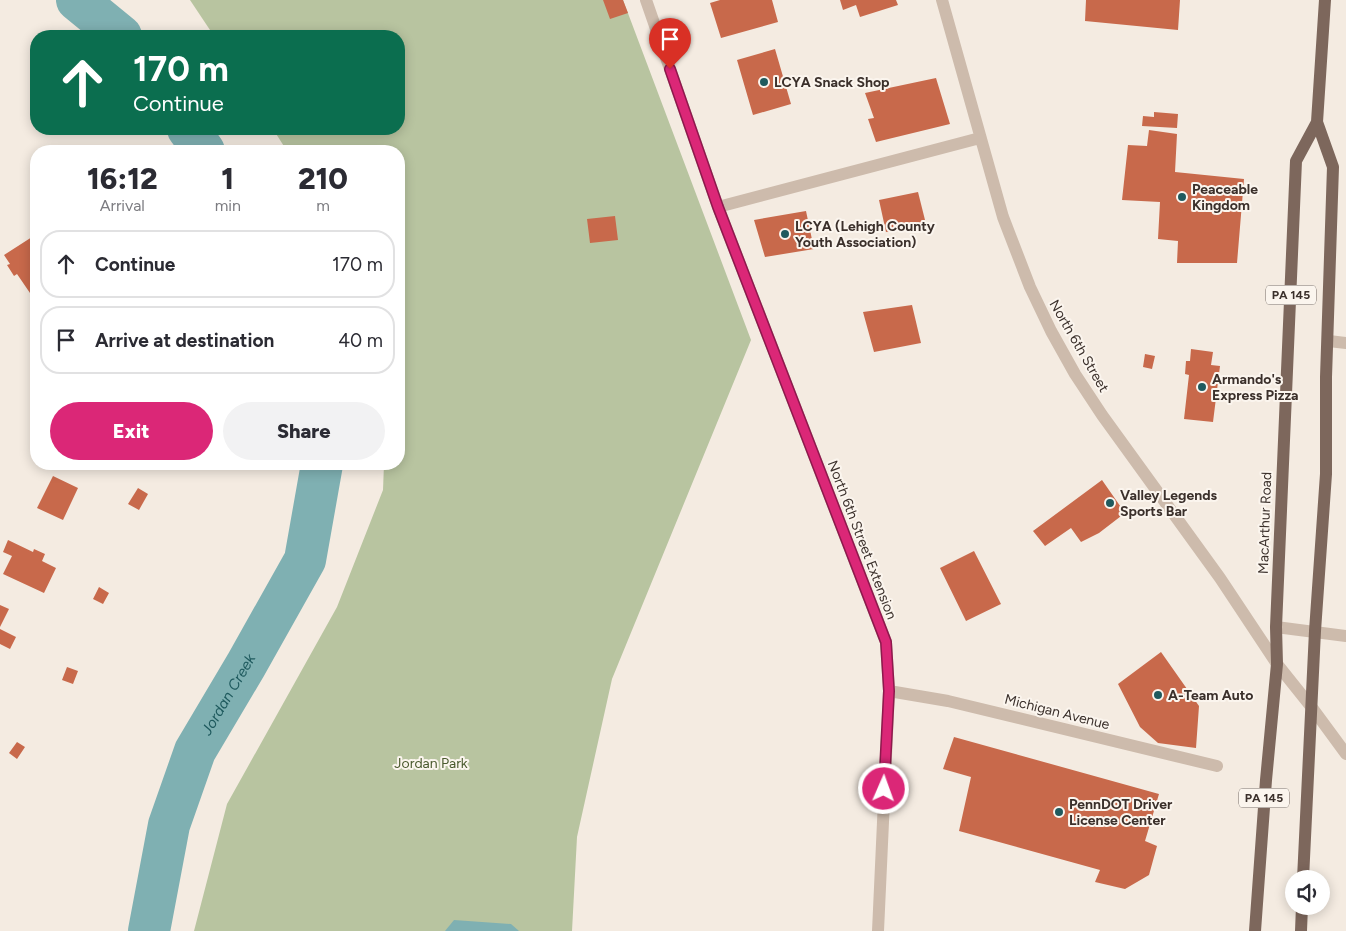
<!DOCTYPE html>
<html lang="en">
<head>
<meta charset="utf-8">
<style>
	body { margin:0; font-family:Figtree,sans-serif; background:#f2f2f3; color:#2b2b33; height:100vh; display:flex; flex-direction:column; font-size:19px; white-space:nowrap }
	* { box-sizing:border-box; margin:0 }
	p { font-size:16px; color:#7c7c81 }
	.icon { flex:none; width:28px; height:28px; fill:none; stroke:currentColor; stroke-width:2; stroke-linecap:round; stroke-linejoin:round }
	.map { position:relative; flex:1; overflow:hidden }
	.details { position:absolute; left:30px; top:145px; width:375px; height:325px; display:flex; flex-direction:column; background:#fff; border-radius:20px; box-shadow:0 2px 12px #0003 }
	.details>* { flex:none }
	.guide { position:absolute; left:30px; top:30px; width:375px; height:105px; border-radius:20px; box-shadow:0 2px 12px #0003; background:#0b6e4f; color:#fff; overflow:hidden }
	.buttons { position:absolute; left:1285px; top:870px; display:grid; gap:10px }
	.buttons a { display:grid; place-items:center; width:45px; height:45px; border-radius:50%; background:#fff; box-shadow:0 2px 12px #0003; font-size:25px }
	.pin { position:absolute; display:grid; place-items:center; width:42px; height:42px; color:#fff; margin:-51px -21px; border-radius:50% 50% 50% 0; rotate:-45deg; box-shadow:0 0 5px #0007 }
	.pin .icon { rotate:45deg }
	.me { position:absolute; width:55px; margin:-28px; rotate:2deg; stroke-linejoin:round; filter:drop-shadow(0 0 4px #0008) }
	.turn { display:flex; align-items:center; gap:18px; height:105px; padding:0 20px; font-size:22px }
	.turn .icon { width:65px; height:65px; stroke-width:2.5 }
	.turn b { display:block; font-size:35px; line-height:42px }
	.eta { display:flex; justify-content:space-evenly; align-items:center; height:85px; text-align:center }
	.eta b { font-size:30px; font-weight:800; line-height:35px }
	.cta { display:flex; gap:10px; margin-top:auto; padding:10px 20px }
	.cta a { flex:1; height:58px; border-radius:30px; background:#db2777; color:#fff; font-size:20px; font-weight:800; line-height:58px; text-align:center }
	.cta a+a { background:#f2f2f3; color:#2b2b33 }
	ul { padding:0; list-style:none }
	li { display:flex; align-items:center; gap:15px; height:68px; margin:0 10px 8px; padding:0 10px; border:2px solid #e1e1e2; border-radius:20px }
	li div { flex:1 }
	li b { display:block; font-size:19px }
	li em { font-style:normal }
	.map>svg:first-child { display:block }
</style>
</head>
<body>
<div class="map">
<svg width="1346" height="931" viewBox="0 0 1346 931">
	<rect width="100%" height="100%" fill="#f4ebe1"/>
	<path fill="#b8c4a0" d="M 190,0 L 623,0 L 751,340 L 612,679 L 577,837 L 572,931 L 194,931 L 227,804 L 337,607 L 383,490 L 384,464 L 399,464 L 399,151 L 287,151 L 273,129 L 399,129 L 399,36 L 214,36 Z"/>
	<path fill="#7fb0b2" d="M 454,920 L 511,924 L 519,931 L 445,931 Z"/>
	<g fill="none" stroke-linecap="round" stroke-linejoin="round">
		<g stroke="#7fb0b2" stroke-width="42">
			<path d="M 77,0 L 121,36"/>
			<path d="M 188,129 L 204,151"/>
			<path id="s1" d="M 149,931 L 169,825 L 195,751 L 246,665 L 305,560 L 322,464"/>
		</g>
	</g>
	<path fill="#c8694b" d="M 603,0 L 623,0 L 628,13 L 610,19 Z
		M 720,0 L 772,0 L 778,22 L 721,38 L 710,3 Z
		M 840,0 L 896,0 L 898,5 L 860,17 L 856,5 L 843,10 Z
		M 1086,0 L 1180,0 L 1178,30 L 1085,21 Z
		M 775,49 L 791,104 L 753,115 L 737,60 Z
		M 936,78 L 950,124 L 876,142 L 868,119 L 874,118 L 865,93 Z
		M 1154,112 L 1178,114 L 1177,128 L 1142,126 L 1143,116 L 1154,117 Z
		M 1149,130 L 1177,134 L 1175,172 L 1244,179 L 1237,263 L 1177,263 L 1178,241 L 1158,239 L 1160,202 L 1122,200 L 1128,145 L 1147,146 Z
		M 918,192 L 926,224 L 886,232 L 879,200 Z
		M 806,211 L 814,249 L 765,257 L 754,220 Z
		M 615,216 L 618,240 L 590,243 L 587,219 Z
		M 32,237 L 34,239 L 36,237 L 36,288 L 30,293 L 17,274 L 14,276 L 7,265 L 10,264 L 4,255 Z
		M 912,305 L 921,343 L 874,352 L 863,312 Z
		M 1191,349 L 1213,352 L 1211,365 L 1220,366 L 1213,422 L 1184,419 L 1189,375 L 1185,374 L 1186,361 L 1190,361 Z
		M 1145,354 L 1155,356 L 1152,369 L 1143,367 Z
		M 53,476 L 78,488 L 63,520 L 37,508 Z
		M 1102,480 L 1125,513 L 1099,533 L 1081,542 L 1071,528 L 1045,546 L 1033,531 Z
		M 138,488 L 148,494 L 139,510 L 128,504 Z
		M 8,540 L 33,552 L 34,549 L 45,554 L 42,561 L 56,568 L 44,593 L 3,574 L 12,556 L 3,552 Z
		M 974,551 L 1001,604 L 966,621 L 940,568 Z
		M 99,587 L 109,593 L 103,604 L 93,599 Z
		M 0,605 L 9,609 L 0,627 Z
		M 0,629 L 16,637 L 10,649 L 0,644 Z
		M 1161,652 L 1199,706 L 1196,748 L 1158,743 L 1140,727 L 1118,684 Z
		M 67,667 L 78,671 L 73,684 L 62,680 Z
		M 954,737 L 1159,794 L 1145,841 L 1157,846 L 1149,875 L 1125,889 L 1095,882 L 1100,870 L 959,831 L 971,777 L 943,769 Z
		M 17,742 L 25,747 L 17,759 L 9,753 Z"/>
	<g fill="none" stroke-linecap="round" stroke-linejoin="round">
		<path stroke="#cdbbac" stroke-width="12" d="M 646,0 L 718,207 L 886,642 L 889,691 L 878,931
			M 942,0 L 1003,217 L 1030,287 L 1051,331 L 1075,374 L 1102,415 L 1220,578 L 1277,664 L 1313,709 L 1346,754
			M 718,207 L 980,138
			M 1329,341 L 1346,343
			M 1276,627 L 1346,636
			M 889,691 L 948,701 L 1217,766"/>
		<path stroke="#7d675c" stroke-width="12" d="M 1303,879 L 1315,631 L 1326,474 L 1326,377 L 1333,167 L 1317,122
			M 1255,931 L 1266,780 L 1277,664 L 1276,627 L 1296,161 L 1317,122 L 1325,0
			M 1301,931 L 1302,906"/>
	</g>
	<g fill="none" stroke-linecap="round" stroke-linejoin="round">
		<defs>
			<path id="route" d="M 670,69 L 718,207 L 886,642 L 889,691 L 884,789"/>
		</defs>
		<use href="#route" stroke="#8e194d" stroke-width="12"/>
		<use href="#route" stroke="#db2777" stroke-width="9"/>
	</g>
	<g fill="#1f5a5e" stroke="#fbf5ee" stroke-width="2">
		<circle cx="764" cy="82" r="5"/>
		<circle cx="1182" cy="197" r="5"/>
		<circle cx="785" cy="234" r="5"/>
		<circle cx="1202" cy="387" r="5"/>
		<circle cx="1110" cy="503" r="5"/>
		<circle cx="1158" cy="695" r="5"/>
		<circle cx="1059" cy="812" r="5"/>
	</g>
	<g text-anchor="middle" dominant-baseline="central" stroke-width="4" stroke-linejoin="round" paint-order="stroke">
		<g fill="#fbf5ee" stroke="#756b66" stroke-width="1">
			<rect x="1266" y="285.5" width="50" height="19" rx="4"/>
			<rect x="1239" y="788.5" width="50" height="19" rx="4"/>
		</g>
		<g font-size="12" font-weight="bold" fill="#3b302b">
			<text x="1291" y="295">PA 145</text>
			<text x="1264" y="798">PA 145</text>
		</g>
		<g font-size="14" font-weight="bold" fill="#3b302b" stroke="#fbf5ee" text-anchor="start">
			<text x="774" y="82">LCYA Snack Shop</text>
			<text x="1192" y="189">Peaceable<tspan x="1192" dy="16">Kingdom</tspan></text>
			<text x="795" y="226">LCYA (Lehigh County<tspan x="795" dy="16">Youth Association)</tspan></text>
			<text x="1212" y="379">Armando's<tspan x="1212" dy="16">Express Pizza</tspan></text>
			<text x="1120" y="495">Valley Legends<tspan x="1120" dy="16">Sports Bar</tspan></text>
			<text x="1168" y="695">A-Team Auto</text>
			<text x="1069" y="804">PennDOT Driver<tspan x="1069" dy="16">License Center</tspan></text>
		</g>
		<g font-size="14" fill="#3b302b" stroke="#fbf5ee">
			<text transform="translate(1079 346) rotate(60)">North 6th Street</text>
			<text transform="translate(1265 523) rotate(-88)">MacArthur Road</text>
			<text transform="translate(862 540) rotate(69)">North 6th Street Extension</text>
			<text transform="translate(1057 712) rotate(14)">Michigan Avenue</text>
		</g>
		<g font-size="14" fill="#4a5a2e" stroke="#fbf5ee">
			<text x="431" y="763">Jordan Park</text>
		</g>
		<g font-size="15" font-style="italic" fill="#1f5a5e" stroke="#fbf5ee">
			<text stroke="none"><textPath href="#s1" startOffset="252">Jordan Creek</textPath></text>
		</g>
	</g>
</svg>
<div class="buttons">
<a><svg class="icon" aria-label="sound" viewBox="0 0 24 24"><path d="M4 9h4l5-4v14l-5-4H4zM17 9q2 3 0 6"/></svg></a>
</div>
<div class="pin" style="left:670px;top:69px;background:#d93025"><svg class="icon" aria-label="arrive" viewBox="0 0 24 24"><path d="M6 21V4h12l-3 4 3 4H6"/></svg></div>
<svg class="me" style="left:884px;top:789px" viewBox="-20 -20 40 40"><circle r="17" fill="#db2777" stroke="#fff" stroke-width="3"/><path d="M0-11L8 9 0 5-8 9z" fill="#fff"/></svg>
<div class="guide">
<div class="turn"><svg class="icon" aria-label="ahead" viewBox="0 0 24 24"><path d="M12 20V5M6 11l6-6 6 6"/></svg><div><b>170 m</b>Continue</div></div>
</div>
<section class="details">
<div class="eta">
<div><b>16:12</b><p>Arrival</p></div>
<div><b>1</b><p>min</p></div>
<div><b>210</b><p>m</p></div>
</div>
<ul>
<li><svg class="icon" aria-label="ahead" viewBox="0 0 24 24"><path d="M12 20V5M6 11l6-6 6 6"/></svg><div><b>Continue</b></div><em>170 m</em></li>
<li><svg class="icon" aria-label="arrive" viewBox="0 0 24 24"><path d="M6 21V4h12l-3 4 3 4H6"/></svg><div><b>Arrive at destination</b></div><em>40 m</em></li>
</ul>
<div class="cta"><a>Exit</a><a>Share</a></div>
</section>
</div>
</body>
</html>
